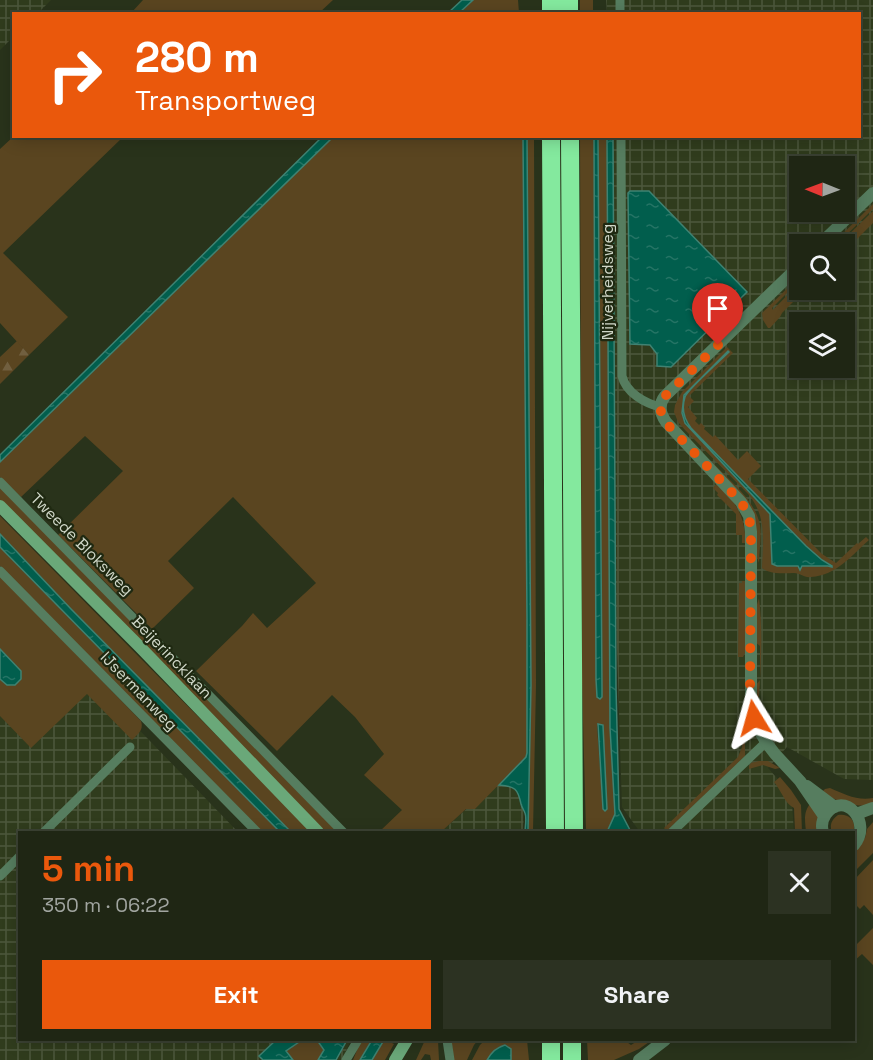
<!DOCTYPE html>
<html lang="en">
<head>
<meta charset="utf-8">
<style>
	body { margin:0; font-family:"Space Grotesk",sans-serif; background:#2c3222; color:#f1f3f6; height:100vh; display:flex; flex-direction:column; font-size:22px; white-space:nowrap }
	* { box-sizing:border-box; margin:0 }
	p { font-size:20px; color:#a1a5a0 }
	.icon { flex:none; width:33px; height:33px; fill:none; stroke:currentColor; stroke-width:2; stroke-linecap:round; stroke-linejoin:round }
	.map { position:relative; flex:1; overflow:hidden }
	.drawer { position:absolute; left:18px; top:831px; width:837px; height:210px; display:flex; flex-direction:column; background:#1f2614; border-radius:0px; box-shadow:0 3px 15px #0003,0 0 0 2px #3c4334 }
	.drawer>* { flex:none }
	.guide { position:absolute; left:12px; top:12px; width:849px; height:126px; border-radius:0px; box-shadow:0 3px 15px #0003,0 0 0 2px #3c4334; background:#ea580c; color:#fff; overflow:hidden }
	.needle { width:39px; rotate:271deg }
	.tools { position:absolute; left:789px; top:156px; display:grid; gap:12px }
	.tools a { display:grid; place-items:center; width:66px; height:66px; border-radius:0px; background:#1f2614; box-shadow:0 3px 15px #0003,0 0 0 2px #3c4334; font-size:30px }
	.pin { position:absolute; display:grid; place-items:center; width:51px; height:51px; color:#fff; margin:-62px -26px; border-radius:50% 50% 50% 0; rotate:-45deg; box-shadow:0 0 6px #0007 }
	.pin .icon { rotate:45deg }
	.me { position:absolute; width:66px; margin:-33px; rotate:352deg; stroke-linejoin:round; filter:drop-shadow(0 0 4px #0008) }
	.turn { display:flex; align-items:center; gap:21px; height:126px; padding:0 24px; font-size:27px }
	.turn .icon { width:78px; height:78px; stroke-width:2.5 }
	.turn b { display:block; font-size:42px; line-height:51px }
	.round { display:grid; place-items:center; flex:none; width:63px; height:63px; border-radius:0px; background:#2c3222 }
	.overview { display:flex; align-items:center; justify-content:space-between; height:102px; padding:0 24px }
	h1 { font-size:36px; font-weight:700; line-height:45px; color:#ea580c }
	.cta { display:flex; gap:12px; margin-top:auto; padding:12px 24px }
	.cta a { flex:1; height:69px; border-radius:0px; background:#ea580c; color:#fff; font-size:24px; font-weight:700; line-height:69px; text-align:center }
	.cta a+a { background:#2c3222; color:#f1f3f6 }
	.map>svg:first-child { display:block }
</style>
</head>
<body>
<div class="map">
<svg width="873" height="1060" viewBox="0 0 873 1060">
	<defs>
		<pattern id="industrial-grid" width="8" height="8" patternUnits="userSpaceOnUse" patternTransform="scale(1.5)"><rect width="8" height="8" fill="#303c1d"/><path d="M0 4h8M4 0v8" fill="none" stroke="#4d573c"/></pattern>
		<pattern id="forest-firs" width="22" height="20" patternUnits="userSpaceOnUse" patternTransform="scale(1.5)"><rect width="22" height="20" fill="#5a4520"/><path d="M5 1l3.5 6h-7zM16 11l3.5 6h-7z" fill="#715f3f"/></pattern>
		<pattern id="water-ripples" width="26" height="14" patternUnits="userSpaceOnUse" patternTransform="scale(1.5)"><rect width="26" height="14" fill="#015e4d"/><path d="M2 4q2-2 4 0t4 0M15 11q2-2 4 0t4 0" fill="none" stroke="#257465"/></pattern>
	</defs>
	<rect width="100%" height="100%" fill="#29331b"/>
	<path fill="url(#industrial-grid)" fill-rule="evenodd" d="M 0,0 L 51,0 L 38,13 L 14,14 L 13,37 L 0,50 Z
		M 606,0 L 873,0 L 873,780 L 844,779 L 787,747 L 768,768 L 784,786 L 792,804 L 794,832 L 640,832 L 622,807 L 609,390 L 607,137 L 860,136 L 860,14 L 607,13 ZM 800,166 L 844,166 L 844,212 L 800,212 ZM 800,244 L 844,244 L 844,290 L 800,290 ZM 800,322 L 844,322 L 844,368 L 800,368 Z
		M 0,586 L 238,832 L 20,832 L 20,1040 L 351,1040 L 342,1060 L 0,1060 Z
		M 526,755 L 523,832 L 441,832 Z"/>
	<path fill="#5a4520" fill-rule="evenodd" d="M 143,0 L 333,0 L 319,13 L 131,13 Z
		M 473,0 L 518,0 L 519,13 L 459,14 Z
		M 580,0 L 593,0 L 593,13 L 580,13 Z
		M 14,136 L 123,137 L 3,253 L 68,317 L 29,355 L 0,323 L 0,149 Z
		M 333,137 L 523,137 L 527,619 L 527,753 L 526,757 L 475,809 L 466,809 L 441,832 L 379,832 L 402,810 L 364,775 L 384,754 L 355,717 L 332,695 L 277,751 L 196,671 L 242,626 L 253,613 L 267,628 L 316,583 L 233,497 L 168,561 L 194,588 L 152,629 L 58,535 L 123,471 L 85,436 L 21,497 L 0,477 L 0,462 Z
		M 527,137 L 534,137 L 536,685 L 533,832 L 528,832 L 531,685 Z
		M 580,137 L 594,137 L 596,679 L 597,697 L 602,697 L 598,137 L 607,137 L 610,728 L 615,814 L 607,832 L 586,832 L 582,682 ZM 599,724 L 603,725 L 607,809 L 605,811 L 603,809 L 597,726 Z
		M 873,204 L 873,209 L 837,244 L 832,244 Z
		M 873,211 L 873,223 L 845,251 L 844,244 L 839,244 Z
		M 799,277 L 799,281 L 772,308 L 773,310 L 799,283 L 800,290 L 805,290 L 782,313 L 780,317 L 770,328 L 768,328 L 763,320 L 762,313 Z
		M 727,347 L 733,353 L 689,396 L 694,401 L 688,407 L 697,418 L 695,421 L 699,425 L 701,423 L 705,427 L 704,429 L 713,437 L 715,435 L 738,460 L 747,451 L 761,466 L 748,479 L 822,554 L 836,563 L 857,543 L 858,544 L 866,537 L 869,540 C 851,556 837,575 811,577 C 804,578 800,573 794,573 C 783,573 771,575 762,568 C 763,542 767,517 749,495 L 685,430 L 678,422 L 674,412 L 675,405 L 682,392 ZM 728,352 L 729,352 C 721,360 687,390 685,397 C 681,409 684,419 691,428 L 806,546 L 822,560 L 832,565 L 802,566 L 800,570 L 798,566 L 774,565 L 771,514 L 685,423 L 682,413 L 684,395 Z
		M 714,464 C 731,482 755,500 760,525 C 762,537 759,551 759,563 L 757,557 L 756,529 L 713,465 Z
		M 717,483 C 737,504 744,514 746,543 L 742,543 L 742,535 L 736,535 L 736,514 L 717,495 L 718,493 L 713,488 Z
		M 0,487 L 160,650 L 163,655 L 338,832 L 325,832 L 0,502 Z
		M 0,516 L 312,832 L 291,832 L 71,609 L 0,534 Z
		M 0,547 L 280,832 L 261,832 L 0,566 Z
		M 0,576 L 141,721 C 144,730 138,734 132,740 L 87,694 L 31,748 L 0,716 L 0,679 C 7,686 15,689 21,679 L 19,669 L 0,649 Z
		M 742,581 L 746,581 L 745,653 L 743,657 L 738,657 L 739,583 L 742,583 Z
		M 759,598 C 763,631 761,664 759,697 L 755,697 L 755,686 L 760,680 L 760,646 L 755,642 L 756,608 Z
		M 742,733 L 745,733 L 745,756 L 667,831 L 664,828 L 738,757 L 742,747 Z
		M 759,761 L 768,761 L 780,768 L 775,769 L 763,765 L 749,769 L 749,766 L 751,763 Z
		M 780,777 L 791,790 L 801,805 L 802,832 L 795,832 L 794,808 C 785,804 781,790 774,782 Z
		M 830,788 C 844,794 857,801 873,798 L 873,805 C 854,808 838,801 821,793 L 825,789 Z
		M 811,803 L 818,815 L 819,832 L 806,832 C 805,821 803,811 811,803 Z
		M 838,815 C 850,813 857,822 853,832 L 832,832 C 829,825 832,819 838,815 Z
		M 873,822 L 873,853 L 854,872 L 854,849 L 865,838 L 867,829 Z
		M 873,860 L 873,915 L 864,905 L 860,909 L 854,903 L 854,894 L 854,896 L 855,887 L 854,880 Z
		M 873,928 L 873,965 L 862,954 L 854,961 L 854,945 L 855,946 Z
		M 302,1040 L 317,1040 L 324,1050 L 318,1060 L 293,1060 L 285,1051 Z
		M 361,1040 L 372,1040 L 360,1060 L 353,1060 Z
		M 384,1040 L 393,1040 L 392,1043 L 394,1044 L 385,1060 L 372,1060 Z
		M 425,1040 L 438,1040 L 439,1060 L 431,1060 L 430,1055 L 425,1054 L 421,1060 L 416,1060 Z
		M 451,1040 L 478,1040 L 474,1045 L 467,1060 L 454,1060 Z
		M 485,1040 L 527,1040 L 529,1060 L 511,1060 L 511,1049 L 500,1046 L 487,1060 L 472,1060 L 480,1045 Z
		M 587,1040 L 624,1040 L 631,1045 L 639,1040 L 652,1040 L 639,1049 L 614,1060 L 588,1060 Z"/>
	<path fill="url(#forest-firs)" d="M 17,341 L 29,355 L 0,384 L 0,357 Z"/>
	<path fill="url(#water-ripples)" stroke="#3f8272" stroke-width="1.5" d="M 462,0 L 473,0 L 459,13 L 448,13 Z
		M 323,136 L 333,137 L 0,462 L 0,455 Z
		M 527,136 L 531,685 L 528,832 L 525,832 C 525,827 527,818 525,813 C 524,810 522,808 521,804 C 518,789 515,786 499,785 L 526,757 L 527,753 L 527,619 L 523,137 Z
		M 594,137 L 598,137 L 602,688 L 602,697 L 600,699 L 597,697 L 596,679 Z
		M 607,137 L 613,137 L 616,687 L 619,809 L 631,832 L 607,832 L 615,814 L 610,728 Z
		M 630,191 L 649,191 L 747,292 L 671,367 L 657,366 L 657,354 L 650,345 L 630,344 L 628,193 Z
		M 728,351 L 729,352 C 721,360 687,390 685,397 C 681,409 684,419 691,428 L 806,546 L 822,560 L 832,566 L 832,567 L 828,566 L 802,566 L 800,570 L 798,566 L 777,566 L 772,564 L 770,514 L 685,423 L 682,413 L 684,395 Z
		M 0,534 L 71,609 L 291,832 L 280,832 L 0,547 Z
		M 0,649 L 21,671 L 21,679 L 15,685 L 7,685 L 0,679 Z
		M 598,724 L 603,725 L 607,809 L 605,811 L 603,809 Z
		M 276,1040 L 302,1040 L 286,1051 L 293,1060 L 263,1060 L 259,1056 Z
		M 317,1040 L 347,1040 L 336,1060 L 318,1060 L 324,1050 Z
		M 372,1040 L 384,1040 L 372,1060 L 360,1060 Z
		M 505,1045 L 511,1049 L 511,1060 L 487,1060 C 491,1053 497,1047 505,1045 Z"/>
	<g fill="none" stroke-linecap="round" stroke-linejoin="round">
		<path stroke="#567d5f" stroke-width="9" d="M 620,0 L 620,14
			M 621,136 L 622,376 C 626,393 645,403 660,407
			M 0,482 L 343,832
			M 0,571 L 257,832
			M 44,832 L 130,747
			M 672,832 L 766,742
			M 0,876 L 20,856
			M 447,1040 L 450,1060
			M 346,1060 L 358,1040"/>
		<path stroke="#567d5f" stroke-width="12" d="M 820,244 L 873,193
			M 800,265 L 665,396 C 658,405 660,413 666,422 L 741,502 L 749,516 L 751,532 L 751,705 L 759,730 L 766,742 L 775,754 L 800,781 L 824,816
			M 807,786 L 835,807
			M 859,813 L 873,808
			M 823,832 C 821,826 822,820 826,814 C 845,789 873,823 854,845
			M 639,1060 L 665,1040"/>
		<path stroke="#6aa879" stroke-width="12" d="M 0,506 L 140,647 L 318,832
			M 395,1060 L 407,1040"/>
		<path stroke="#84e99e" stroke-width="18" d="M 551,0 L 551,14
			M 569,0 L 569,14
			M 551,136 L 555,832
			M 570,136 L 574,832
			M 551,1060 L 551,1040
			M 572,1060 L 572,1040"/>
	</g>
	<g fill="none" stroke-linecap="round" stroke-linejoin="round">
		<path stroke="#ea580c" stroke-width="10" stroke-dasharray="0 18" d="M 718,345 L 665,396 C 658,405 660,413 666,423 L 741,502 L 749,516 L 751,532 L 750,693 L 751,705 L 754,718"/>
	</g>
	<g text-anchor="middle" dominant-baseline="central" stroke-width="4.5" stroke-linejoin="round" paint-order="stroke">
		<g font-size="16" fill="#d0d7c8" stroke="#1f2911">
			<text transform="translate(607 282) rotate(-90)">Nijverheidsweg</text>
			<text transform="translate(82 544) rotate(45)">Tweede Bloksweg</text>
			<text transform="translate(172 657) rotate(46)">Beijerincklaan</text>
			<text transform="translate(139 691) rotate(46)">IJsermanweg</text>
		</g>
	</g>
</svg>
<div class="tools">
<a><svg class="needle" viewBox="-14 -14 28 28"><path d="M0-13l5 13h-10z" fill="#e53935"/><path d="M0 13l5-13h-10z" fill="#a1a5a0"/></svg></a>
<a><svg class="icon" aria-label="search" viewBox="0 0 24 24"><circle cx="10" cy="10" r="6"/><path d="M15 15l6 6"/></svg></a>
<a><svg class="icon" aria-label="layers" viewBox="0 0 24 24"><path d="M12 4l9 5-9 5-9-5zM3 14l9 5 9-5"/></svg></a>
</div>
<div class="pin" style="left:718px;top:345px;background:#d93025"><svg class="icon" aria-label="arrive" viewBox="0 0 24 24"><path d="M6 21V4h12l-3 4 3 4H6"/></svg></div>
<svg class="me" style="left:754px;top:718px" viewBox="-20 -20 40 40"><path d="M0-17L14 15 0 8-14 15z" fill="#ea580c" stroke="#fff" stroke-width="4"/></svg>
<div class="guide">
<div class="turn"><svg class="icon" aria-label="right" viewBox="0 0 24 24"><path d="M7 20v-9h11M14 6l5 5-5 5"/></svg><div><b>280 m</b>Transportweg</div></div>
</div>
<section class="drawer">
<div class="overview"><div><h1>5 min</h1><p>350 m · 06:22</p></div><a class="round"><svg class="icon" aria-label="close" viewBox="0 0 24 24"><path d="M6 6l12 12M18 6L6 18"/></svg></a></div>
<div class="cta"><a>Exit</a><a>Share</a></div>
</section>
</div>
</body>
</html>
